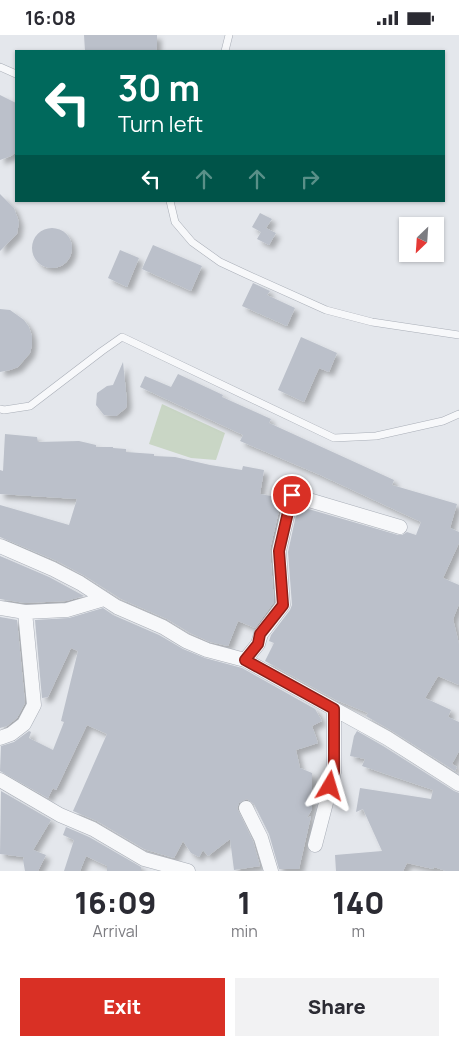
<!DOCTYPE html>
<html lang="en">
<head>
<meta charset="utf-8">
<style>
	body { margin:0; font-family:Manrope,sans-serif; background:#f2f2f3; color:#2b2b33; height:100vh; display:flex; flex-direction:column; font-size:19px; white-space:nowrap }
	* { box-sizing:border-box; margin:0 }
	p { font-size:16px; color:#7c7c81 }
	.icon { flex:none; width:28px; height:28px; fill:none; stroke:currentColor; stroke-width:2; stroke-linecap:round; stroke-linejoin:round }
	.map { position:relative; height:836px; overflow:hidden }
	.side { display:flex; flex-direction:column; background:#fff; flex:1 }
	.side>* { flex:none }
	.hud { position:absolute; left:15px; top:15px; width:430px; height:152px; border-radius:0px; box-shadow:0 1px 4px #0004; background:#00695c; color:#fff; overflow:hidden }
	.needle { width:32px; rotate:205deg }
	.controls { position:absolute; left:399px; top:182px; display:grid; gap:10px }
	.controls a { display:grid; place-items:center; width:45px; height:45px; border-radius:0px; background:#fff; box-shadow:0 1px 4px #0004; font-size:25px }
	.pin { position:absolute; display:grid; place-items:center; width:42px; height:42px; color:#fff; margin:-21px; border:2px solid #fff; border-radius:50%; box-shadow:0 1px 5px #0007 }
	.me { position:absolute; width:55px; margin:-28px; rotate:7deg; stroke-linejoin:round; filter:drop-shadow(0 0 4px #0008) }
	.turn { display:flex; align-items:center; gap:18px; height:105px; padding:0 20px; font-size:22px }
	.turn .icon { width:65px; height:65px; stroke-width:2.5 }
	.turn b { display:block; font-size:35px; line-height:42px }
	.lanes { display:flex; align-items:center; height:48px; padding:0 20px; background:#0003; justify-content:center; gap:25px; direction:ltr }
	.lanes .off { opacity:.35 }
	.eta { display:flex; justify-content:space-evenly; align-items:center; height:85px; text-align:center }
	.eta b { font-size:30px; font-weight:800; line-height:35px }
	.button { display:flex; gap:10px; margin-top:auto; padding:10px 20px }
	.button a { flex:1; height:58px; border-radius:0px; background:#d93025; color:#fff; font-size:20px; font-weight:800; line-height:58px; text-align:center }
	.button a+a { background:#f2f2f3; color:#2b2b33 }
	.status { display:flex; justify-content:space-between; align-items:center; height:35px; padding:0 25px; background:#fff; direction:ltr }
	.status svg { height:14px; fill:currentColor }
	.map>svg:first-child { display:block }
</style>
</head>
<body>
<div class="status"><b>16:08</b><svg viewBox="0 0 49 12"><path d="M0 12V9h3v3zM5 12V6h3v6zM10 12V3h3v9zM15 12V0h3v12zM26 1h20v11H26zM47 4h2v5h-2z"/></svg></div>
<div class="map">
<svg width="459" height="836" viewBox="0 0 459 836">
	<defs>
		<filter id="shadow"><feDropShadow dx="4.5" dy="4.5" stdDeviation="2.5" flood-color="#0004"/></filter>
	</defs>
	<rect width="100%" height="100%" fill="#e4e7ec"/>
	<path fill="#c9d6c5" d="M 162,369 L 225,398 L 216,425 L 191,423 L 149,409 Z"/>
	<path fill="#bbc0ca" filter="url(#shadow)" d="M 84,0 L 157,0 L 157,11 L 156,16 L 85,16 Z
		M 0,60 L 16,68 L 16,117 L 11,121 L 0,125 Z
		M 0,159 L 14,173 L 19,187 L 17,199 L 0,216 Z
		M 260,178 L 272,184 L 266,193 L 276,198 L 269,210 L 257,204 L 261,197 L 252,192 Z
		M32 213a20 20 0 1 1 40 0a20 20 0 1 1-40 0Z
		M 153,210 L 202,231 L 191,256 L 142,234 Z
		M 120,215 L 139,223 L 127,252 L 108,243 Z
		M 253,248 L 270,256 L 267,260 L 295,273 L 287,291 L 242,271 Z
		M 0,274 L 10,275 L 24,285 L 29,292 L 32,301 L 32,310 L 30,318 L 18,332 L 10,335 L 0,337 Z
		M 301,302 L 337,318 L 329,337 L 319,333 L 304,367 L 278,355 Z
		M 123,327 L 127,367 L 126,373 L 116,381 L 104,380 L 96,370 L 97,358 L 107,351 L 113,350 Z
		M 178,339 L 223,360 L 222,362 L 271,384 L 269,388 L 394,445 L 392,450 L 457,469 L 450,493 L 459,497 L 459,508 L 443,543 L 459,550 L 459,569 L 453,584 L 459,609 L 459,650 L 438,641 L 425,663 L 451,675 L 448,682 L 459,687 L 459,716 L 452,729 L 457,732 L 455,736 L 392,696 L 366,681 L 368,678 L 336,665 L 265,626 L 274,608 L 269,606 L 271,600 L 290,575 L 292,570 L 288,517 L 298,471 L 398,500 L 402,500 L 407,497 L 416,500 L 421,487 L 320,440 L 240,406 L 243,400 L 140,352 L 145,341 L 171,352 Z
		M 5,399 L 37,402 L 38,407 L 79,406 L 96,410 L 96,412 L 113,412 L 113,413 L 126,414 L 126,417 L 154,419 L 154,421 L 175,422 L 210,430 L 242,435 L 243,431 L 264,435 L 260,459 L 282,463 L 270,514 L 274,567 L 255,593 L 238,586 L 228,611 L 210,607 L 190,598 L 167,584 L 121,564 L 85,541 L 57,526 L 0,502 L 0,470 L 69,490 L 77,464 L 0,459 L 0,435 L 3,436 Z
		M 0,521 L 49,542 L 84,561 L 66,566 L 25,568 L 0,564 Z
		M 103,573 L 113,580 L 159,600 L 183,614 L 205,623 L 242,633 L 315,674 L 322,686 L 312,691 L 318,708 L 296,715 L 300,733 L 312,738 L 312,774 L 307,783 L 311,781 L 299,834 L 279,834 L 269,799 L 254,769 L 247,764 L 239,768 L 237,773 L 253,806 L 260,831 L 234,835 L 230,804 L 208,821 L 203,815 L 199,822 L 191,818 L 183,806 L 174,823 L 144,814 L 97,786 L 73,776 L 107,699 L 87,690 L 56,755 L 53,753 L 48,763 L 0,736 L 1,711 L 14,707 L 29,696 L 31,697 L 29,703 L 53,715 L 64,687 L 61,686 L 78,616 L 71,613 L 48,662 L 42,663 L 35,585 L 69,583 Z
		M 0,582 L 17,585 L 25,668 L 17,683 L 7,691 L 0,693 Z
		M 357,696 L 383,711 L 454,756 L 459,758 L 459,836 L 446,836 L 434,832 L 433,834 L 407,828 L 403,836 L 336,836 L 335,820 L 382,816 L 363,774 L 356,777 L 360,753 L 431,764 L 433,755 L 362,731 L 365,724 L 350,721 L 354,701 Z
		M 1,756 L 51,785 L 33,815 L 46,820 L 38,836 L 25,836 L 23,825 L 24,822 L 0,819 Z
		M 66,792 L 89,802 L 141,832 L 141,836 L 107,836 L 107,831 L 86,821 L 80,836 L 64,836 L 74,805 L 63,800 Z"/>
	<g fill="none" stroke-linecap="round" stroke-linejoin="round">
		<defs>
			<path id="lane" d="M 225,16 L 229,0
				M 0,32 L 16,39
				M 170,166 L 175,187 L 192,207 L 220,227 L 248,240 L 326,275 L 372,287 L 459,300
				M 0,374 L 4,375 L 30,371 L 102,316 L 122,302 L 334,403 L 376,401 L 443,386 L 459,379"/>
			<path id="street" d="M 0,511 L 53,534 L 80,548 L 117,572 L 163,592 L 186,606 L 207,615 L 245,625 L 387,703 L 459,749
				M 0,573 L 25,577 L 67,575 L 104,564
				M 245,625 L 258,609 L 261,599 L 283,570 L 279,516 L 292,460 L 400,492
				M 0,703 L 11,699 L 24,689 L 34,670 L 25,577
				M 0,745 L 60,780 L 93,794 L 144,824 L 188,836
				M 246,773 L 261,803 L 271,836
				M 315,810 L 334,737 L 334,674"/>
		</defs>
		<use href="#lane" stroke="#a9aeb7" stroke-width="8"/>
		<use href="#street" stroke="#a9aeb7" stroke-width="15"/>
		<use href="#lane" stroke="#f7f8fa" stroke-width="7"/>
		<use href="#street" stroke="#f7f8fa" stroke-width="14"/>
	</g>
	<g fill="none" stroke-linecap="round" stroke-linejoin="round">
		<defs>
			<path id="route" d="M 292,460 L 279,516 L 283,570 L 260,599 L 258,609 L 245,625 L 334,674 L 334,737 L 330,751"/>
		</defs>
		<use href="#route" stroke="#8d1f18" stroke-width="12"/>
		<use href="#route" stroke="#d93025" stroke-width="9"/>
	</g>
</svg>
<div class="controls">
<a><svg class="needle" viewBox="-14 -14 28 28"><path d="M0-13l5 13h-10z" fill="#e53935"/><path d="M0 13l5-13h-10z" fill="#7c7c81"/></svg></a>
</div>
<div class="pin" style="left:292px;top:460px;background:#d93025"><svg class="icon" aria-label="arrive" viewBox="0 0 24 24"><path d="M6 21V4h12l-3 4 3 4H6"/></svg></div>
<svg class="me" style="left:330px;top:751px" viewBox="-20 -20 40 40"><path d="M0-17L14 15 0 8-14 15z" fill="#d93025" stroke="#fff" stroke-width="4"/></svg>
<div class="hud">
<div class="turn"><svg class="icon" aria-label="left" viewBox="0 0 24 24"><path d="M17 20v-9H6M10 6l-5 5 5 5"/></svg><div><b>30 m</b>Turn left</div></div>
<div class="lanes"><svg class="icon" aria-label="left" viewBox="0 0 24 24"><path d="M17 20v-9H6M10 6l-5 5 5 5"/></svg><svg class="icon off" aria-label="ahead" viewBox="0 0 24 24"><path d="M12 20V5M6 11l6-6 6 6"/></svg><svg class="icon off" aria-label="ahead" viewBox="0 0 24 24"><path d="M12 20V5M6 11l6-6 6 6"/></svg><svg class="icon off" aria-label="right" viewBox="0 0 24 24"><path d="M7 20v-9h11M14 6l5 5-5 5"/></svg></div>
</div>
</div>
<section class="side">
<div class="eta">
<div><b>16:09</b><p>Arrival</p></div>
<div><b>1</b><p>min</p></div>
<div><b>140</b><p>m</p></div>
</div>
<div class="button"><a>Exit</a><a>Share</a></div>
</section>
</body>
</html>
